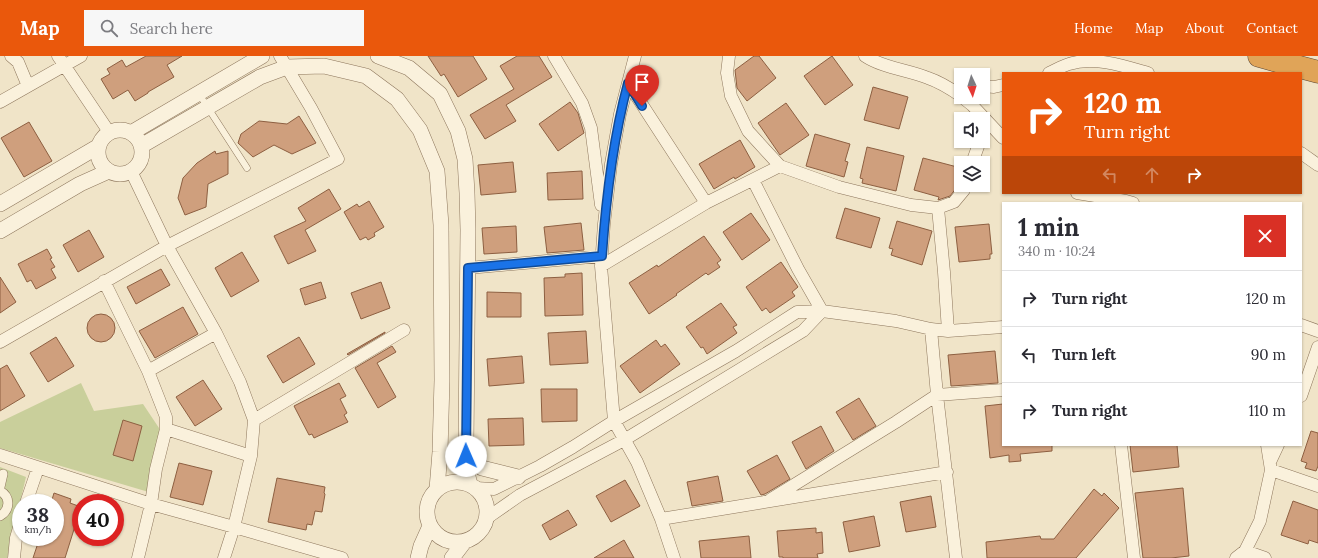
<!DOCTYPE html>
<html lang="en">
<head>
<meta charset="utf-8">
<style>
	body { margin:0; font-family:Lora,serif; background:#f7f7f7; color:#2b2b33; height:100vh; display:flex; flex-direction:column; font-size:15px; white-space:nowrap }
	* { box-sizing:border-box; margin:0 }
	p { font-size:13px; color:#7c7c81 }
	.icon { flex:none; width:22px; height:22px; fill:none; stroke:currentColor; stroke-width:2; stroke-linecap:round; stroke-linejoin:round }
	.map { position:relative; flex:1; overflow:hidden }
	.details { position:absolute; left:1002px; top:146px; width:300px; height:244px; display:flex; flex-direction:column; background:#fff; border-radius:0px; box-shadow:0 1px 3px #0004 }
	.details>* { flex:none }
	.banner { position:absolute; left:1002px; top:16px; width:300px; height:122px; border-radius:0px; box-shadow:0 1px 3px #0004; background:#ea580c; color:#fff; overflow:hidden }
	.needle { width:26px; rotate:176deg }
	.buttons { position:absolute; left:954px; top:12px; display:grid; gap:8px }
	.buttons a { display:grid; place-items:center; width:36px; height:36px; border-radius:0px; background:#fff; box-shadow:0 1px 3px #0004; font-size:20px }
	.speed { position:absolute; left:12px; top:438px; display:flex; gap:8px; font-size:20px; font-weight:700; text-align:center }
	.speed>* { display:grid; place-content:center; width:52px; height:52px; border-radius:50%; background:#fff; box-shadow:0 1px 3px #0004; line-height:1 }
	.speed small { font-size:10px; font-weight:400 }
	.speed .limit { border:6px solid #d22; background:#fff; color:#111 }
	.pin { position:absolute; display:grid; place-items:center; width:34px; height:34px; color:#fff; margin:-41px -17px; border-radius:50% 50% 50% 0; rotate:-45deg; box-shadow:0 0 4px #0007 }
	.pin .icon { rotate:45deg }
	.me { position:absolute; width:44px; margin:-22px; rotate:359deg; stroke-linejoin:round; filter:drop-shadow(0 0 3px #0008) }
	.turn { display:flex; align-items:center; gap:14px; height:84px; padding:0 16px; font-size:18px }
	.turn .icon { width:52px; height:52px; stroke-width:2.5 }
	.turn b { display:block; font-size:28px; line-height:34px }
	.lanes { display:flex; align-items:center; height:38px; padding:0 16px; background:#0003; justify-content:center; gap:20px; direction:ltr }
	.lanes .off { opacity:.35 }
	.round { display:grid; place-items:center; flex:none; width:42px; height:42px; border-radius:0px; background:#f7f7f7 }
	.headline { display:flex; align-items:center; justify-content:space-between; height:68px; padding:0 16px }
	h1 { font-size:24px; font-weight:700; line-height:30px }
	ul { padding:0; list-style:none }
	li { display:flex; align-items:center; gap:12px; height:56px; padding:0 16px; border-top:1px solid #e1e1e2 }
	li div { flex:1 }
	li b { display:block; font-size:15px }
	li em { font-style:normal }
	header { display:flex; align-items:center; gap:24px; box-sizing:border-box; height:56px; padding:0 20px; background:#ea580c; color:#fff }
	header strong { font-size:19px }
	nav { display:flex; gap:22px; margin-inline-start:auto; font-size:14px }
	.search { width:280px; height:36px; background:#f7f7f7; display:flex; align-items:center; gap:10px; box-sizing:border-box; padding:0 14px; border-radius:0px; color:#7c7c81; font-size:15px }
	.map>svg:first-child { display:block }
</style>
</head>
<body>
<header>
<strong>Map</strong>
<div class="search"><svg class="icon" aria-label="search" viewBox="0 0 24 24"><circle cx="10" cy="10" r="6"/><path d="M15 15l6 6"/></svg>Search here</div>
<nav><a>Home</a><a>Map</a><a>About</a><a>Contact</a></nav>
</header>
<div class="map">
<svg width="1318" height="502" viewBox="0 0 1318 502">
	<rect width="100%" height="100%" fill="#f0e4c8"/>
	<path fill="#c9cf9b" d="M 81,327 L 94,355 L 143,348 L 165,381 L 152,437 L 0,392 L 0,366 Z
		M 0,411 L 26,421 L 7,502 L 0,502 Z"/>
	<path fill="#cf9f7d" stroke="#8d5f41" d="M 146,0 L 182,0 L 167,9 L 174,21 L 148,36 L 148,37 L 135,45 L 128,34 L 113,43 L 101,23 L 110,18 L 107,13 L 122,4 L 126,11 Z
		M 428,0 L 473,0 L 487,23 L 458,41 L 444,18 L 441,20 Z
		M 517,0 L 539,0 L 552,21 L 506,49 L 516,65 L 485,83 L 470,59 L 514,33 L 500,10 Z
		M 754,0 L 759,0 L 776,22 L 747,45 L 737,32 L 735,14 Z
		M 832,0 L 853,29 L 825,49 L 804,20 Z
		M 873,31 L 908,41 L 899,73 L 864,64 Z
		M 570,46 L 578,57 L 584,77 L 558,95 L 539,68 Z
		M 786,47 L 809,79 L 780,99 L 758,67 Z
		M 299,60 L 316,87 L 292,98 L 274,89 L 253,101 L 238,87 L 241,78 L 259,65 L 287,68 Z
		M 29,66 L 52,105 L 24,121 L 1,82 Z
		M 815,78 L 850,88 L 845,105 L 848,106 L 844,121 L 806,110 Z
		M 740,84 L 755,111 L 735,123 L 734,121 L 714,133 L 699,108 Z
		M 867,91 L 904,100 L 896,135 L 862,127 L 863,123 L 860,122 Z
		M 215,95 L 216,98 L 228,95 L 228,118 L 208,128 L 206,151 L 185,159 L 178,142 L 183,122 L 197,107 Z
		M 923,102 L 961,112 L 957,131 L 950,140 L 938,144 L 939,141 L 914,134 Z
		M 513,106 L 516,136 L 481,139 L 478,109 Z
		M 582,115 L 583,143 L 548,144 L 547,117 Z
		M 329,133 L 341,153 L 305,174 L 316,195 L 288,208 L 274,180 L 306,165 L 298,152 Z
		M 369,145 L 384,171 L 374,177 L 375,180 L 368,184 L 366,181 L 360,184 L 344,156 L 357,148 L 359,151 Z
		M 845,152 L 880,162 L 871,192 L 836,182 Z
		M 751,157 L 770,184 L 742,204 L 723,176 Z
		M 897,165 L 932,175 L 922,209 L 891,199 L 893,193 L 889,192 Z
		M 581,167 L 584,194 L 547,197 L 544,171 Z
		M 989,168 L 992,198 L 990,198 L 990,203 L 959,206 L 955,171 Z
		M 516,170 L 517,196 L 484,198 L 482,172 Z
		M 89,174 L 104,201 L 78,216 L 63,189 Z
		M 704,180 L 721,204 L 717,207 L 720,211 L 708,219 L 706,217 L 676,238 L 677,239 L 649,258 L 629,227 L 657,209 L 658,211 Z
		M 47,193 L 52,202 L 50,203 L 55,211 L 51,213 L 56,222 L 36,233 L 31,224 L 27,226 L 18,208 Z
		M 242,196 L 259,225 L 231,241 L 215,212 Z
		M 781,206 L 798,231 L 792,236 L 795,240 L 770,257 L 766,252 L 762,255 L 746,231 Z
		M 161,213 L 170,229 L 136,248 L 127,231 Z
		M 582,217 L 583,259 L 545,260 L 544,222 L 565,221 L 565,218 Z
		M 0,221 L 16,246 L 0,257 Z
		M 321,226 L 326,242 L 305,249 L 300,233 Z
		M 381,226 L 390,252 L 361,263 L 351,237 Z
		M 487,236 L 521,237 L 521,261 L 487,261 Z
		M 721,247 L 737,269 L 733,271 L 737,277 L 707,298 L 703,291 L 701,292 L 686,271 Z
		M 183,251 L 198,278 L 155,302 L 139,275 Z
		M87 272a14 14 0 1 1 28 0a14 14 0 1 1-28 0Z
		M 586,275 L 588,307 L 550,309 L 548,277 Z
		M 385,276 L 385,277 L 348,299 L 347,298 Z
		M 56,281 L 74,310 L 48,326 L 30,297 Z
		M 299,281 L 315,308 L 283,327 L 267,300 Z
		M 656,284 L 661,291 L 665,288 L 680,308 L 640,337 L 620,310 Z
		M 392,290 L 396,296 L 377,307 L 396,341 L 378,352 L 355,312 Z
		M 995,295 L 998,327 L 951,330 L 948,299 Z
		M 522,300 L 524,327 L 489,330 L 487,303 Z
		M 7,309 L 25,340 L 0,355 L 0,313 Z
		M 203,324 L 222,353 L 195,370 L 176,341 Z
		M 339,327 L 346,340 L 340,343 L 347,357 L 344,359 L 348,366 L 314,382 L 312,378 L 309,379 L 294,350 Z
		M 541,333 L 577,333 L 577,365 L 542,366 Z
		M 859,342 L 876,370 L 853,384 L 836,356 Z
		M 1003,348 L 1003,389 L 1052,389 L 1052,395 L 1020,398 L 1021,405 L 1009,406 L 1009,399 L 990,402 L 985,350 Z
		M 523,362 L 524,389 L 489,390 L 488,363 Z
		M 123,364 L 142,370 L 133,405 L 113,399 Z
		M 821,370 L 834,395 L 806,413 L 792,386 Z
		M 1311,375 L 1318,377 L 1318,410 L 1316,415 L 1305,412 L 1307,407 L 1301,405 Z
		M 1130,389 L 1177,389 L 1179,411 L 1133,416 Z
		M 777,399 L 790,423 L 765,438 L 761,439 L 747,415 Z
		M 179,407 L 212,415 L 203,449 L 170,441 Z
		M 718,420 L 723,445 L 692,450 L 687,426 Z
		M 277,422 L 325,431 L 324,437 L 325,438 L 322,456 L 315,455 L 312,469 L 307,468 L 306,474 L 268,466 Z
		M 625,424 L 640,450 L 611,466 L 596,440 Z
		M 1183,432 L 1189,500 L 1171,502 L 1143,502 L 1135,437 Z
		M 1094,433 L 1102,440 L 1104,437 L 1119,452 L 1076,502 L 987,502 L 986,486 L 1040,480 L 1041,483 L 1054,483 Z
		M 54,437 L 71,443 L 70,447 L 81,451 L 65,502 L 33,502 L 40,481 L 55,481 L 55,447 L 51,447 Z
		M 931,440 L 936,471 L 906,476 L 900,446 Z
		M 1293,445 L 1318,454 L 1318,487 L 1309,484 L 1308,488 L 1281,479 Z
		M 568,454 L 577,469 L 550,484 L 542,469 Z
		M 874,460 L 880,490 L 849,496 L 843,466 Z
		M 816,472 L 816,477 L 822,476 L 823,497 L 817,498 L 818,502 L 783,502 L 783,501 L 779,501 L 777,475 Z
		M 749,480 L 751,502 L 701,502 L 699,485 Z
		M 624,484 L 634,502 L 594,502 Z"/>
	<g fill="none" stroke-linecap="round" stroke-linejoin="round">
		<defs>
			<path id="service" d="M 199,38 L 247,112"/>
			<path id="pedestrian" d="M 0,431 L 3,418
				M 0,435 C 11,441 10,454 0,460"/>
			<path id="minor" d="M 11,0 L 18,6 L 28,30
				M 58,0 L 109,76
				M 554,0 L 582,47 L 591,72 L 601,149
				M 635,0 L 620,58 L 611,108 L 604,168 L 601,210 L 614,365 L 637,406 L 661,463 L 674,502
				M 729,0 L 727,17 L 731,40 L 748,75 L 780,110 L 839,131 L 911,149 L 938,152 L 954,146 L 964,134 L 965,129
				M 865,0 C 883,12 909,14 928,22 C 940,26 951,33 961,40
				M 1049,17 C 1056,14 1062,10 1069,8 C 1094,0 1124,10 1148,17
				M 628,27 L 706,147
				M 983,30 L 994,31 L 1003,29
				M 962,41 L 972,49 L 1003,82
				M 0,46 L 81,0
				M 1301,97 L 1318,109
				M 972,107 L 980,85
				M 131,115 L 167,190 L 216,277 L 240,326 L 254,364 L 251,400 L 234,471 L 224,502
				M 753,124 L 798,213 L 822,255
				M 1077,137 L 1126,145 L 1133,147
				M 938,152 L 944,216 L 948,275
				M 601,210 L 706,147 L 780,110
				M 468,212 L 602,200
				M 104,225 L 148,315 L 166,361 L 166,373 L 156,413 L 151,448 L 138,502
				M 1301,269 L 1318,275
				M 931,273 L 937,339 L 956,502
				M 0,286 L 167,190 L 338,103 L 311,52 L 280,0
				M 148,315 L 216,277
				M 1301,340 L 1318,291
				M 254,364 L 404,274
				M 166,373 L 251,400
				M 1121,389 L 1134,502
				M 0,399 L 151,448 L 234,471 L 342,502
				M 1270,406 L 1278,389
				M 1271,414 L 1318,430
				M 475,432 L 494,433 L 540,410 L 573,391 L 614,365 L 736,295 L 797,256 L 822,255 L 896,265 L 931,273 L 948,275 L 1003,271
				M 771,443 L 896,366 L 937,339 L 1003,334
				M 26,447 L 38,412
				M 487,462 L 520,439 L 624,384 L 803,275 L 822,255
				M 661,463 L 947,416
				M 1245,495 L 1265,502
				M 14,502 L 16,482 L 21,465
				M 1236,502 L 1245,495 L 1260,465 L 1271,414 L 1267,389"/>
			<path id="tertiary" d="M 378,0 L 409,12 L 440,38 L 458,75 L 465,103 L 467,137 L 468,174 L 466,387 L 466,412 L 470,429
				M98 96a22 22 0 1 1 44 0a22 22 0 1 1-44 0Z
				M 131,77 L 262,0
				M 141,90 L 260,21 L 287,11 L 324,10 L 366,20 L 397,43 L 420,74 L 437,115 L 441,169 L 442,324 L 440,396 L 437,433
				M 0,148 L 99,90
				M 0,175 L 80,128 L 109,115
				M 466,388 L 471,399 L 482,412 L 518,421
				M427 456a30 30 0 1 1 60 0a30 30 0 1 1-60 0Z
				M 418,502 L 421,490 L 430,470
				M 452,502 L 465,485"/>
			<path id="motorway" d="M 1259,0 L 1318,16"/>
		</defs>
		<use href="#service" stroke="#8d765c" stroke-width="7"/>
		<use href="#pedestrian" stroke="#8d765c" stroke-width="10"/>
		<use href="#minor" stroke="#8d765c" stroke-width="13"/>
		<use href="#tertiary" stroke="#8d765c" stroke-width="16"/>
		<use href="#motorway" stroke="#5b4430" stroke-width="23"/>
		<use href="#service" stroke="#faf1dc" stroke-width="6"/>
		<use href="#pedestrian" stroke="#faf1dc" stroke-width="9"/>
		<use href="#minor" stroke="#faf1dc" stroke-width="12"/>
		<use href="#tertiary" stroke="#faf1dc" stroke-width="15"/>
		<use href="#motorway" stroke="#e0a458" stroke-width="22"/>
	</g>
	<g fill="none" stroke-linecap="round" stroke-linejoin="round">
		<defs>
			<path id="route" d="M 466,400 L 468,212 L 602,200 C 606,141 613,83 628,27 L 642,50"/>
		</defs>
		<use href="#route" stroke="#114b97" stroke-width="10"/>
		<use href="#route" stroke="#1a73e8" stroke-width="7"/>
	</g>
</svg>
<div class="buttons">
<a><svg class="needle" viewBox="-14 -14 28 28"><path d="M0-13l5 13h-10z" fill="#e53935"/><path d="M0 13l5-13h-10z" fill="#7c7c81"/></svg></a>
<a><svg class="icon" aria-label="sound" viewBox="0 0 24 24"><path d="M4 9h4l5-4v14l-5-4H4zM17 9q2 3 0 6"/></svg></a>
<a><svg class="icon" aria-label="layers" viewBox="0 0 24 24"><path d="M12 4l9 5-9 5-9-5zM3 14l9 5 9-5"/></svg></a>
</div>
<div class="speed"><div>38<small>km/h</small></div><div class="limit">40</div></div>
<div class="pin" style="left:642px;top:50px;background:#d93025"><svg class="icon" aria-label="arrive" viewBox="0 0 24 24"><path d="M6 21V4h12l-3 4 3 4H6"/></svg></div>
<svg class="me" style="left:466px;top:400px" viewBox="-20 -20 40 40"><circle r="19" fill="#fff"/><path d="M0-13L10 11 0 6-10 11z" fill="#1a73e8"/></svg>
<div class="banner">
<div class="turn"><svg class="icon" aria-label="right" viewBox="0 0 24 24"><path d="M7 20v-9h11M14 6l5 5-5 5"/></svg><div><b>120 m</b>Turn right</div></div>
<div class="lanes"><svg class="icon off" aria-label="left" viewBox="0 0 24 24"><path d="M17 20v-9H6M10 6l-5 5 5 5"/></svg><svg class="icon off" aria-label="ahead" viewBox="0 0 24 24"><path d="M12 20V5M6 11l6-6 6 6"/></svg><svg class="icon" aria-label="right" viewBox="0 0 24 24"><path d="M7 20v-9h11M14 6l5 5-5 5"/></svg></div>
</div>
<section class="details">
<div class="headline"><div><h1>1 min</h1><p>340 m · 10:24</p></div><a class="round" style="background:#d93025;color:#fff"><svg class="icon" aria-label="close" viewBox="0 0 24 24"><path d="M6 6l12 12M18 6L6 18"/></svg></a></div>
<ul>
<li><svg class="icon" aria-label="right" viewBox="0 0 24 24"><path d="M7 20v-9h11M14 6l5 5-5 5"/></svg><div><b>Turn right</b></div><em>120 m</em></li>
<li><svg class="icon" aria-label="left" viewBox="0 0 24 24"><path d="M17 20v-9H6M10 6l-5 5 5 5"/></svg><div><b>Turn left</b></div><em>90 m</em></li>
<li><svg class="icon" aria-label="right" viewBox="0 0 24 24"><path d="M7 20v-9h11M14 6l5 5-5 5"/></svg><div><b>Turn right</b></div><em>110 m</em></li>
</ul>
</section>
</div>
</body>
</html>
